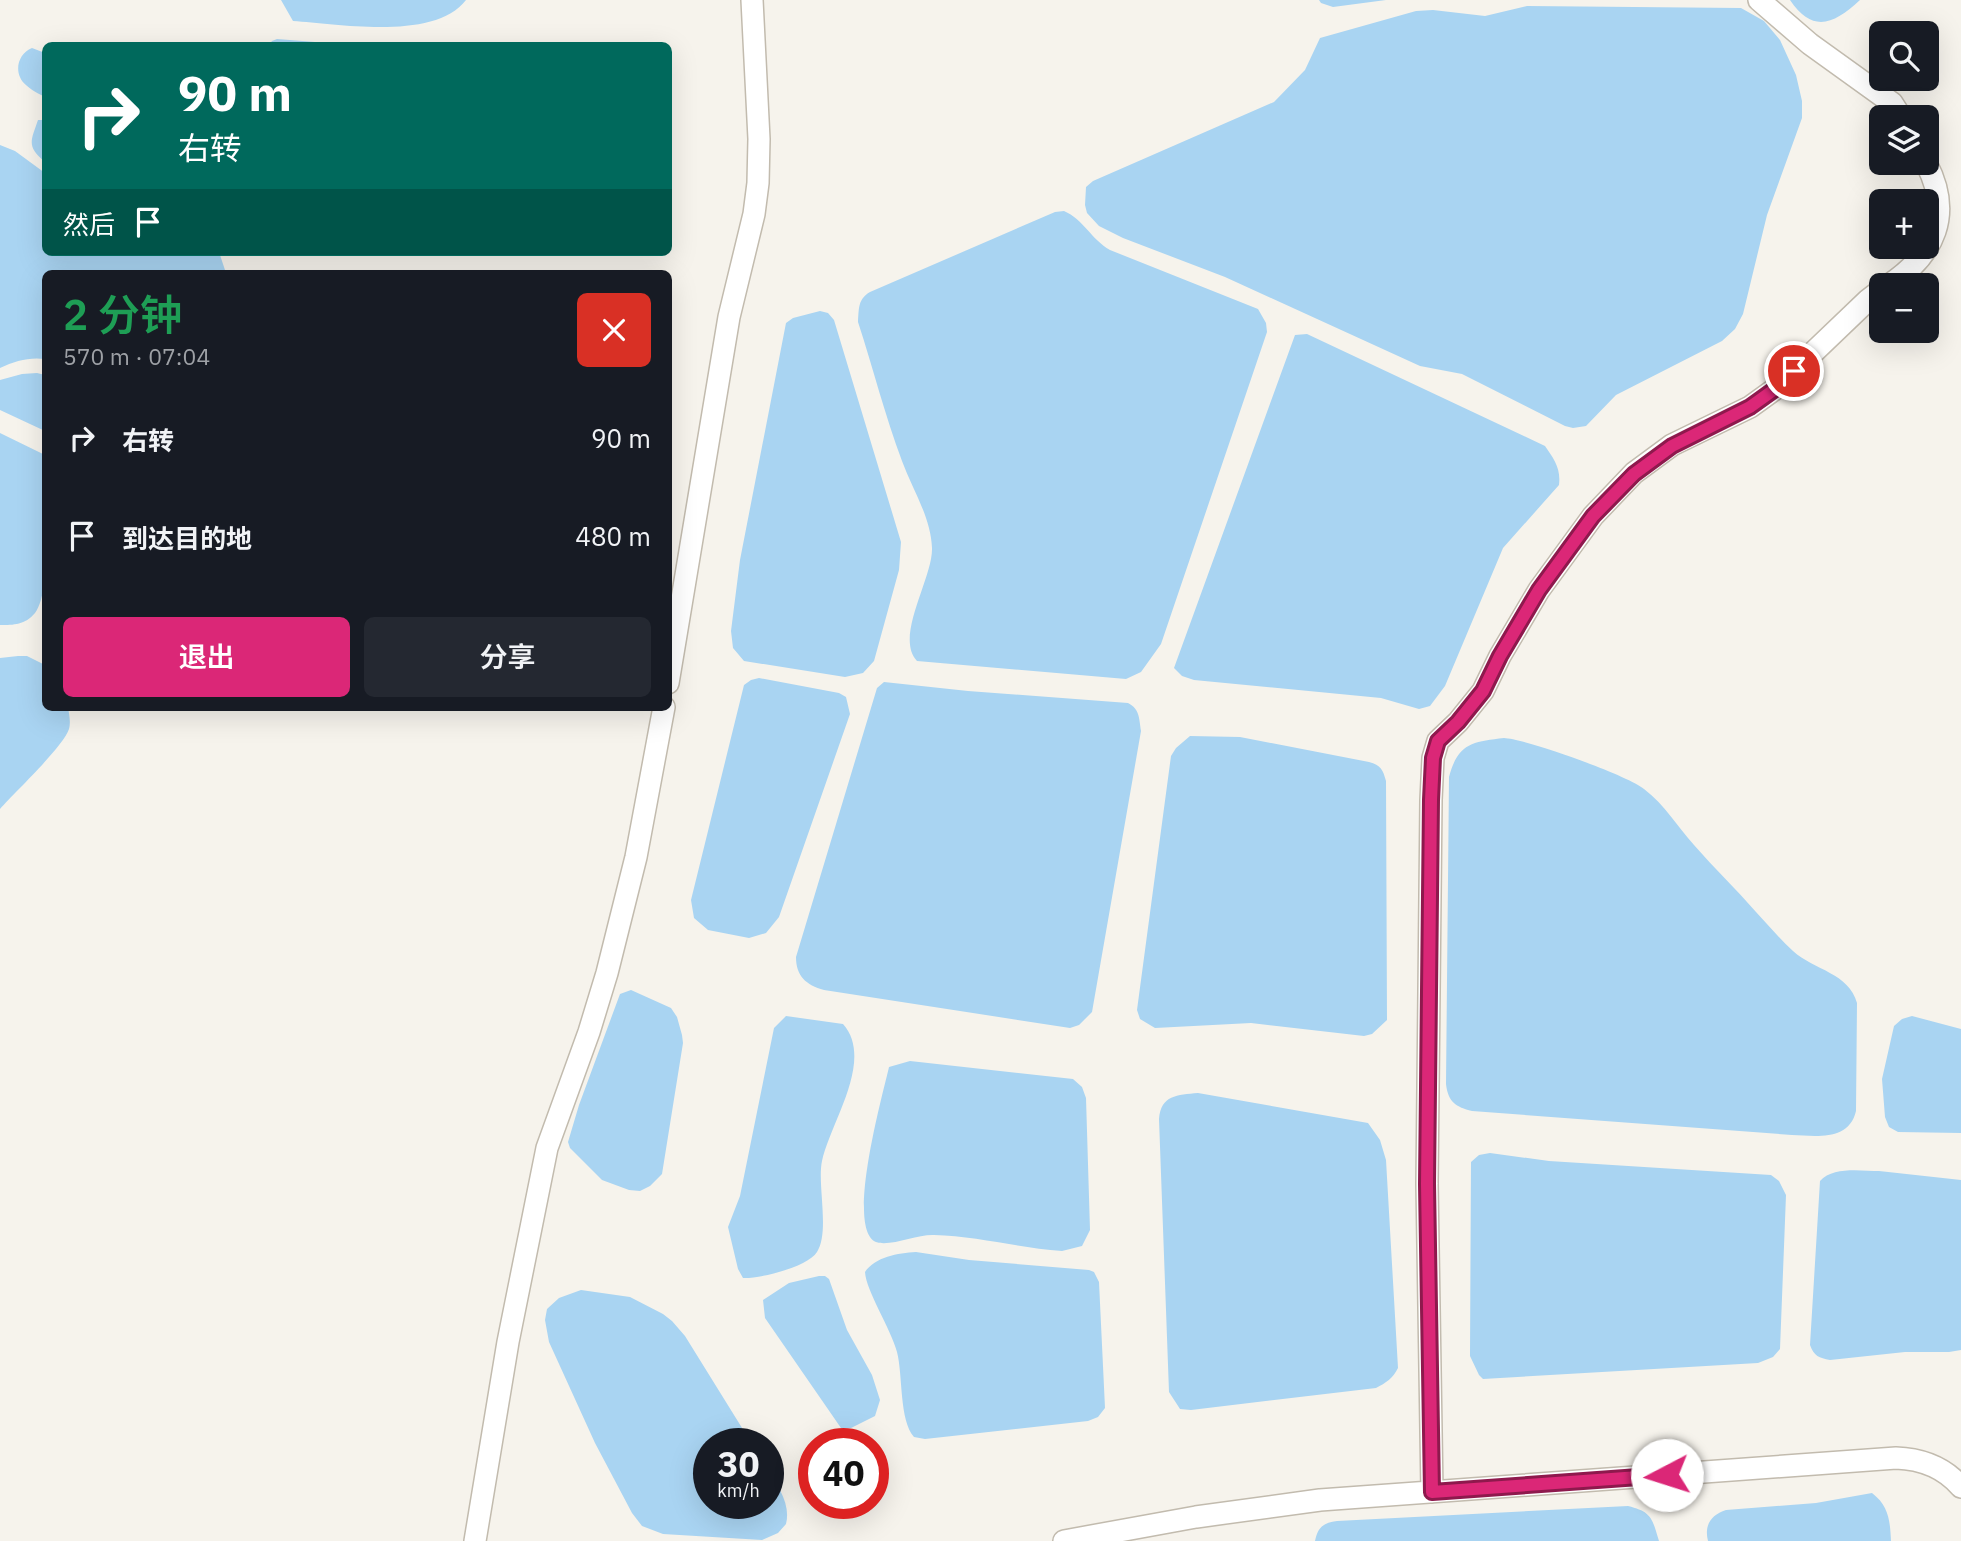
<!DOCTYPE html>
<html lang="zh">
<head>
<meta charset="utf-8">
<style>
	body { margin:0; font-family:"IBM Plex Sans","Noto Sans SC",sans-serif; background:#242831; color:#f1f3f6; height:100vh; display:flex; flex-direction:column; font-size:26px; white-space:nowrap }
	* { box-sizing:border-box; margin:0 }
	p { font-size:23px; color:#9ea1a6 }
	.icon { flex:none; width:38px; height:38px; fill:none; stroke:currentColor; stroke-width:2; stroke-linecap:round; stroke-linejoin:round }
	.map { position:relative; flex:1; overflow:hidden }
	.drawer { position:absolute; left:42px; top:270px; width:630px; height:441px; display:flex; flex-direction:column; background:#171b24; border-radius:10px; box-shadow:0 7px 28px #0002 }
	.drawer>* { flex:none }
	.guide { position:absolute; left:42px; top:42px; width:630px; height:214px; border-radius:10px; box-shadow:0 7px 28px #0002; background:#00695c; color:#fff; overflow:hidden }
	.buttons { position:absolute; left:1869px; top:21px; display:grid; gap:14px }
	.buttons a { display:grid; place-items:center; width:70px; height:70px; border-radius:10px; background:#171b24; box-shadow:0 7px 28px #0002; font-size:35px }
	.speed { position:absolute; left:693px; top:1428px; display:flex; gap:14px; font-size:35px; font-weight:700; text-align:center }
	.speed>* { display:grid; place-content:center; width:91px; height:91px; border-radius:50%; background:#171b24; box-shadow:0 7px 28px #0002; line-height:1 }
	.speed small { font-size:18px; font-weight:400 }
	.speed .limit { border:10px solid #d22; background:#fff; color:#111 }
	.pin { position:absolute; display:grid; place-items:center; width:60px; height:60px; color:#fff; margin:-30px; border:4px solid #fff; border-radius:50%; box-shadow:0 2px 7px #0007 }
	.me { position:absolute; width:77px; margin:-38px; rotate:265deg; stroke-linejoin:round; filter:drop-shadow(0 0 5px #0008) }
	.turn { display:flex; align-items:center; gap:24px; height:147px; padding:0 21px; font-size:32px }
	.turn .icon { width:91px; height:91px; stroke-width:2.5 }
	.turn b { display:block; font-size:49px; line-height:60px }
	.then { display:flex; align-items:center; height:66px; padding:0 21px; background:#0003; gap:14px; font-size:26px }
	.round { display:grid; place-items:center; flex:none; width:74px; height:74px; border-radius:10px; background:#242831 }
	.headline { display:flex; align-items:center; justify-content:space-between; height:119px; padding:0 21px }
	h1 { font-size:42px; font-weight:600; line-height:52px; color:#1e9e55 }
	.primary-button { display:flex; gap:14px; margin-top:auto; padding:14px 21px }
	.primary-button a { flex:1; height:80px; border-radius:10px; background:#db2777; color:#fff; font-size:28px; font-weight:600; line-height:80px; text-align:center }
	.primary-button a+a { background:#242831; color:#f1f3f6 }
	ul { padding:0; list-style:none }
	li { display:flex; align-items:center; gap:21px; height:98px; padding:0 21px }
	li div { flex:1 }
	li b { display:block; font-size:26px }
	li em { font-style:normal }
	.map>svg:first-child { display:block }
</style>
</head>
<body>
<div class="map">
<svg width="1961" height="1541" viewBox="0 0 1961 1541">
	<rect width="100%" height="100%" fill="#f6f3ec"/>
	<path fill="#a9d4f2" d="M 281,0 L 466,0 C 435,41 339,24 293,21 Z
		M 1319,0 L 1386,0 L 1333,7 L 1321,3 Z
		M 1790,0 L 1860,0 C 1834,24 1813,34 1790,0 Z
		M 1527,6 L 1741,8 L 1764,21 L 1780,40 L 1796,75 L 1802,101 L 1802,118 L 1767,215 L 1743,314 L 1735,329 L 1722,341 L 1616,395 L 1586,426 L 1573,428 L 1565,426 L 1462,374 L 1420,366 L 1225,277 L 1123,238 L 1099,226 L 1087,213 L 1085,205 L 1086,187 L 1093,181 L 1274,102 L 1305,70 L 1320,38 L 1416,11 L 1433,10 L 1485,16 Z
		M 277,39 L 353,45 L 354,45 L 269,45 L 272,41 Z
		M 32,48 L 45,53 L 45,97 C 39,94 31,90 26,85 C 13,74 17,54 32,48 Z
		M 38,120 L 45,120 L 45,162 C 26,146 31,141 38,120 Z
		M 0,145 L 15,151 L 45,173 L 46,252 L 219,252 L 226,273 L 46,273 L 45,359 C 29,357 15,361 0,368 Z
		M 1064,211 C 1083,219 1092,240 1110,250 L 1258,309 L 1266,323 L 1267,332 L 1161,644 L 1141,672 L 1126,679 L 917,661 C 894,637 933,578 932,548 C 931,517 912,489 902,461 C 885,416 873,368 858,322 C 859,308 858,299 870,292 L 1055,212 Z
		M 820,311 L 828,313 L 834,320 L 901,542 L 899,570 L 874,661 L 863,673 L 845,677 L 744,661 L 733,648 L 731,631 L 740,560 L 786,323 L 793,318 Z
		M 1307,334 L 1545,446 C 1554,459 1561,468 1559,485 L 1503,548 L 1445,686 L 1430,706 L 1419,709 L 1381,698 L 1194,680 L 1182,676 L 1174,668 L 1295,335 Z
		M 37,373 L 45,375 L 45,431 L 0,410 L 0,380 L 22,374 Z
		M 0,433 L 45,455 C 46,488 53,590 35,613 C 25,625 14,625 0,625 Z
		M 18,656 L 27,656 L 45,665 L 46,707 L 68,707 C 69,714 71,722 69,729 C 63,747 15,792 0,809 L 0,658 Z
		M 759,678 L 839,693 L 846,697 L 850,714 L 779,917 L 766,933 L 749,938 L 708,930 L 694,918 L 691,900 L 744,685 L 751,680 Z
		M 884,682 L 968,691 L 1128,703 C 1140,709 1139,719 1141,731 L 1092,1012 L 1079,1025 L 1070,1028 L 824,990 C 806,985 796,976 796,957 L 877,688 Z
		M 1190,736 L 1240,737 L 1369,762 C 1381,765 1383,770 1386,781 L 1387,1020 L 1372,1034 L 1364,1036 L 1251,1023 L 1155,1028 L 1140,1019 L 1137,1010 L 1171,756 L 1176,748 Z
		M 1504,738 C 1526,739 1627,775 1644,789 C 1665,805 1677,826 1694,845 C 1714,868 1736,889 1756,912 C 1768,925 1780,939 1793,951 C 1814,970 1849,973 1857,1003 L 1856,1111 C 1849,1141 1817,1136 1792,1135 L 1472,1111 C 1456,1107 1448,1102 1446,1084 L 1449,777 C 1458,743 1472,742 1504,738 Z
		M 631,990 L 671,1008 L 677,1017 L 682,1035 L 683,1043 L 662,1174 L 650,1186 L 640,1191 L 629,1190 L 602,1180 L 570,1148 L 568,1142 L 579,1105 L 620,994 Z
		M 786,1016 L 843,1024 C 875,1060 830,1123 822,1161 C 817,1184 830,1232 817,1252 C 808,1267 759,1279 743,1278 L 738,1269 L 728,1227 L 740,1196 L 774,1028 Z
		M 1912,1016 L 1961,1029 L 1961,1133 L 1898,1132 L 1889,1127 L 1885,1117 L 1882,1079 L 1894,1026 L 1902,1019 Z
		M 910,1061 L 1073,1079 L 1082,1087 L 1086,1098 L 1090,1230 L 1082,1246 L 1062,1251 C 1019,1248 977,1236 934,1235 C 918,1234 890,1247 876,1242 C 845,1229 883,1094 889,1067 Z
		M 1198,1093 L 1368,1123 L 1380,1140 L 1386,1160 L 1398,1368 C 1393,1378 1386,1383 1376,1388 L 1191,1410 L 1180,1409 L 1169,1392 L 1159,1119 C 1161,1095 1177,1095 1198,1093 Z
		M 1490,1153 L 1549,1161 L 1771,1175 L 1779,1181 L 1786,1195 L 1780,1349 L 1773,1357 L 1758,1363 L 1483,1379 L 1479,1375 L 1470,1356 L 1471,1162 L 1479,1155 Z
		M 1879,1171 L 1961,1180 L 1961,1350 L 1949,1352 L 1905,1352 L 1830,1360 C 1819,1358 1814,1356 1810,1345 L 1820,1181 C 1833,1166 1862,1171 1879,1171 Z
		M 916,1252 L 969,1260 L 1089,1270 L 1094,1272 L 1099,1282 L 1105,1408 L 1098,1417 L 1088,1421 L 925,1439 L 914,1437 C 899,1420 903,1375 897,1352 C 891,1329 866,1291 865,1272 C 875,1257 898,1253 916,1252 Z
		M 819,1276 L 825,1276 L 829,1279 L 847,1330 L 872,1375 L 880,1400 L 875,1416 L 851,1428 L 841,1428 L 765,1318 L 763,1300 L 789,1283 Z
		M 581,1290 L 630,1297 L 663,1314 L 672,1321 L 685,1336 L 752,1444 L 709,1444 L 709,1503 L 768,1503 L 768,1471 C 778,1486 791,1504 786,1524 L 778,1533 L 762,1540 L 663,1534 L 642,1526 L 632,1513 L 595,1443 L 549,1342 L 545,1320 L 547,1309 L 559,1298 Z
		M 1872,1493 C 1889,1506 1890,1521 1891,1541 L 1708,1541 C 1704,1525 1711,1515 1726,1510 L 1816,1503 Z
		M 1628,1506 C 1652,1512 1652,1518 1659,1541 L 1315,1541 C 1318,1527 1323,1523 1337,1521 Z"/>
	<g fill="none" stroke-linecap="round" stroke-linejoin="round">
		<defs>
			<path id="minor" d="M 1759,0 L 1810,44 L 1892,103 L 1901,117
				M 1889,285 C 1935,254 1953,214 1926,163
				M 668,683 L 729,317 L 754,214 L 758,183 L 759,139 L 752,0
				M 1432,1492 L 1427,1184 L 1431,800 L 1433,758 L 1438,741 L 1458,722 L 1483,691 L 1500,656 L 1539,590 L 1593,516 L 1634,473 L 1672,445 L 1750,407 L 1775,389 L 1868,300 L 1881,290
				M 475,1541 L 508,1342 L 547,1148 L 589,1032 L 607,973 L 636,857 L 664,707
				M 1064,1541 L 1196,1517 L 1320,1500 L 1896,1458 C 1922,1459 1944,1467 1961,1487"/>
		</defs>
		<use href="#minor" stroke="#c2bbae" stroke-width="24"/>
		<use href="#minor" stroke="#fff" stroke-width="21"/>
	</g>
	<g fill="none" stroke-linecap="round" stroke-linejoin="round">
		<defs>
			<path id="route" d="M 1667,1475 L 1432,1492 L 1427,1184 L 1431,800 L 1433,758 L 1438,741 L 1458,722 L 1483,691 L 1500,656 L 1539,590 L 1593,516 L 1634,474 L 1672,446 L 1750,407 L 1775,389 L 1794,371"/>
		</defs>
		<use href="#route" stroke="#8e194d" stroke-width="18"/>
		<use href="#route" stroke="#db2777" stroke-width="12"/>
	</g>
</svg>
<div class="buttons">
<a><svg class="icon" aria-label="search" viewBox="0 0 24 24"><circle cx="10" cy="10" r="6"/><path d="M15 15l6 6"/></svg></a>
<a><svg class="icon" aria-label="layers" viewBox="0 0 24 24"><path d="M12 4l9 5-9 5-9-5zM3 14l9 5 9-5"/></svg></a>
<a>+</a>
<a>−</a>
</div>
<div class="speed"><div>30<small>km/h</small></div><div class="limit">40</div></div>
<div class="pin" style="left:1794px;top:371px;background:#d93025"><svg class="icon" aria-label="arrive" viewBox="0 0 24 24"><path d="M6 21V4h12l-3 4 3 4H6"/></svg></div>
<svg class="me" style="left:1667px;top:1475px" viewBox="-20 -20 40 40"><circle r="19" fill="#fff"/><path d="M0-13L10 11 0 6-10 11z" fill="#db2777"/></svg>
<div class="guide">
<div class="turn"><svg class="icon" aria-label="right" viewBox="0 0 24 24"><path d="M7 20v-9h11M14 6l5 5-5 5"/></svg><div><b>90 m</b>右转</div></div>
<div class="then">然后<svg class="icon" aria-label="arrive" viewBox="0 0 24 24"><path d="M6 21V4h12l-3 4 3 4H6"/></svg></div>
</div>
<section class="drawer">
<div class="headline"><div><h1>2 分钟</h1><p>570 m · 07:04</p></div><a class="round" style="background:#d93025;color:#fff"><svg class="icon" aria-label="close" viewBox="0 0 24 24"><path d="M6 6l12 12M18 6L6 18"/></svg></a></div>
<ul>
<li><svg class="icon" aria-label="right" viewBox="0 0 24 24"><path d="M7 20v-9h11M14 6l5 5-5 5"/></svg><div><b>右转</b></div><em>90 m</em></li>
<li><svg class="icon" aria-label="arrive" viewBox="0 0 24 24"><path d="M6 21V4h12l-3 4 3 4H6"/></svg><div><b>到达目的地</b></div><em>480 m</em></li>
</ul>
<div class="primary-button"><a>退出</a><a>分享</a></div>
</section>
</div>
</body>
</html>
